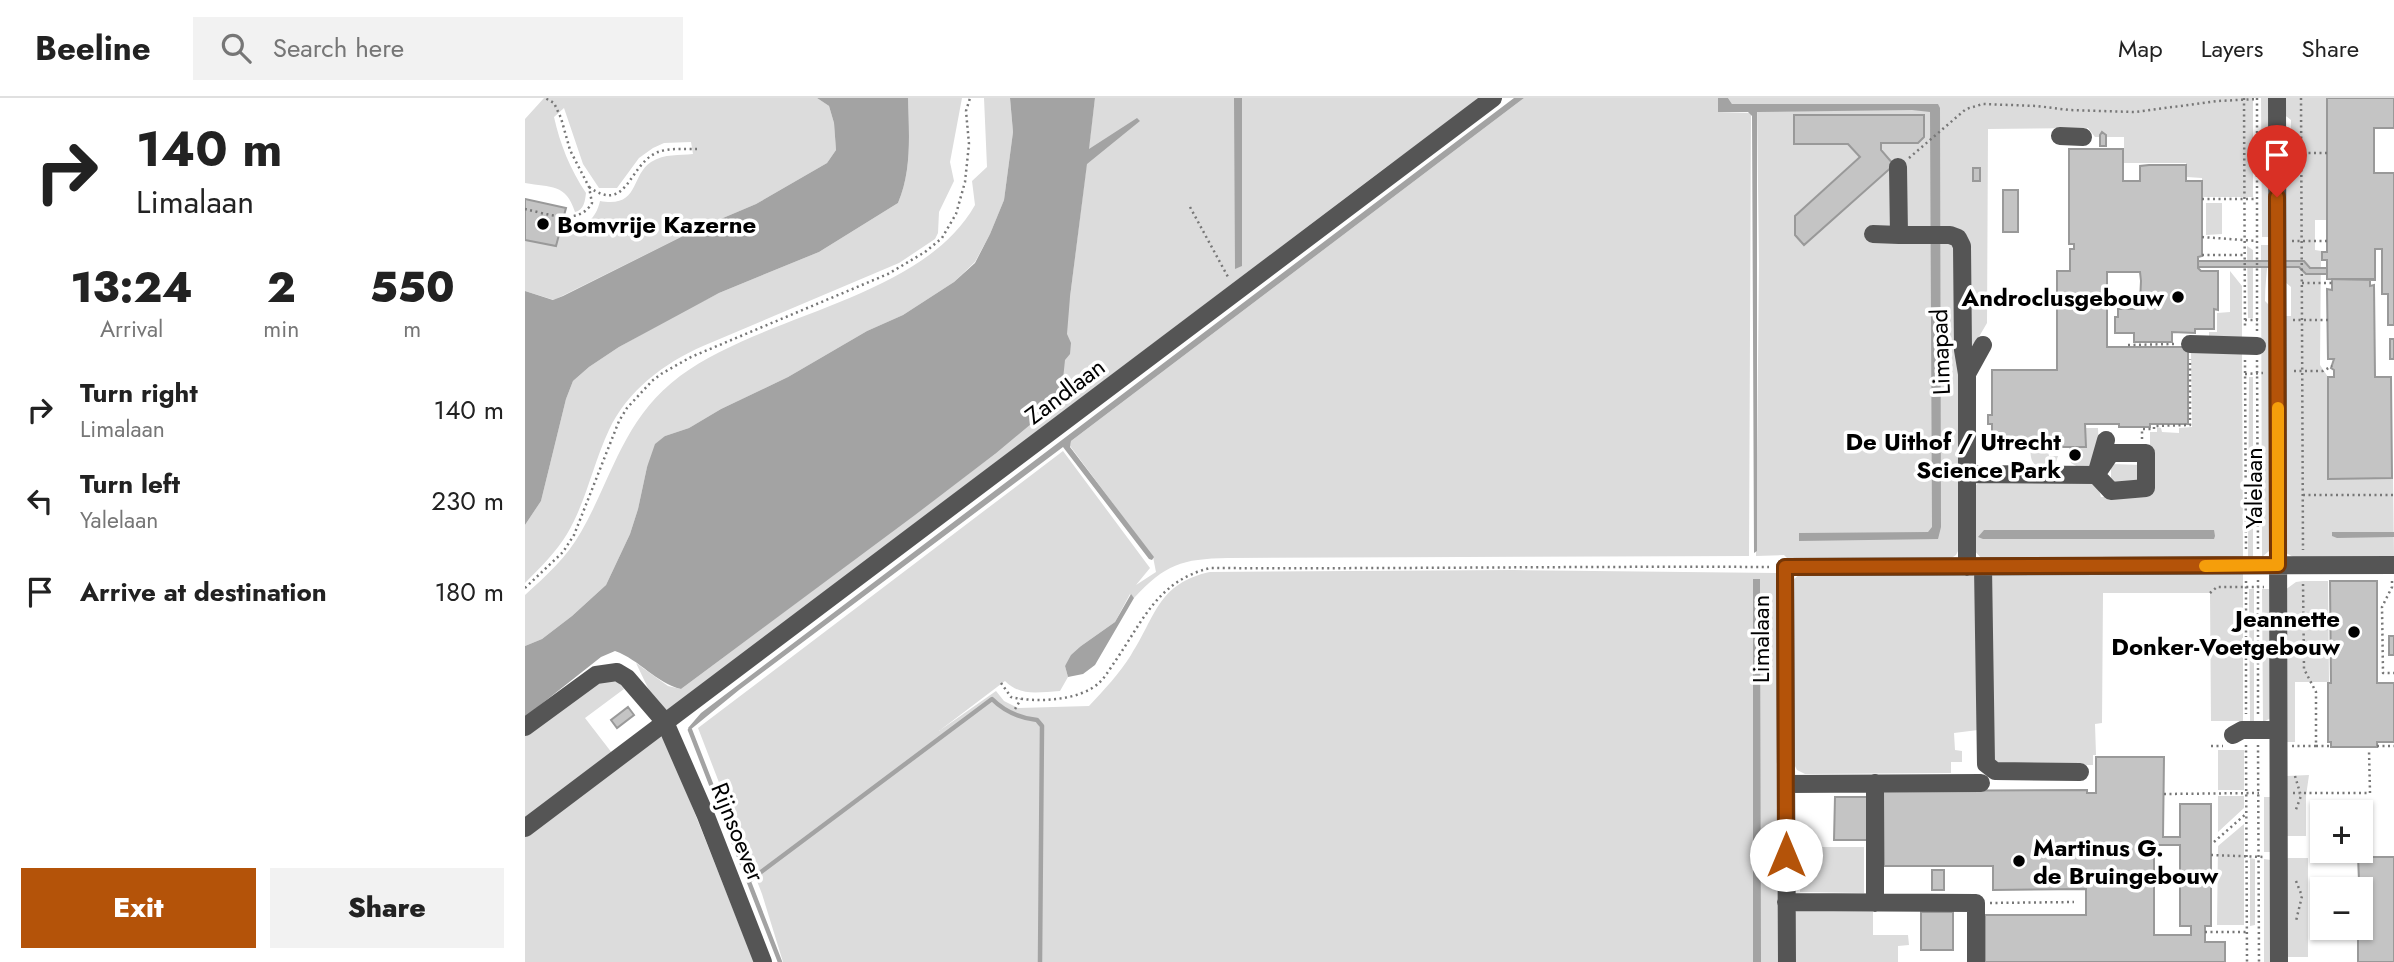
<!DOCTYPE html>
<html lang="en">
<head>
<meta charset="utf-8">
<style>
	body { margin:0; font-family:Jost,sans-serif; background:#f2f2f2; color:#222; height:100vh; display:flex; flex-direction:column; font-size:26px; white-space:nowrap }
	* { box-sizing:border-box; margin:0 }
	p { font-size:23px; color:#767676 }
	.icon { flex:none; width:38px; height:38px; fill:none; stroke:currentColor; stroke-width:2; stroke-linecap:round; stroke-linejoin:round }
	.map { position:relative; flex:1; overflow:hidden }
	.sheet { display:flex; flex-direction:column; background:#fff; width:525px }
	.sheet>* { flex:none }
	.top-card { background:#fff; color:#222; overflow:hidden }
	.buttons { position:absolute; left:1785px; top:702px; display:grid; gap:14px }
	.buttons a { display:grid; place-items:center; width:63px; height:63px; border-radius:0px; background:#fff; box-shadow:0 2px 5px #0004; font-size:35px }
	.pin { position:absolute; display:grid; place-items:center; width:60px; height:60px; color:#fff; margin:-72px -30px; border-radius:50% 50% 50% 0; rotate:-45deg; box-shadow:0 0 7px #0007 }
	.pin .icon { rotate:45deg }
	.me { position:absolute; width:77px; margin:-38px; rotate:0deg; stroke-linejoin:round; filter:drop-shadow(0 0 5px #0008) }
	.turn { display:flex; align-items:center; gap:24px; height:147px; padding:0 21px; font-size:32px }
	.turn .icon { width:91px; height:91px; stroke-width:2.5 }
	.turn b { display:block; font-size:49px; line-height:60px }
	.eta { display:flex; justify-content:space-evenly; align-items:center; height:119px; text-align:center }
	.eta b { font-size:42px; font-weight:800; line-height:49px }
	.cta { display:flex; gap:14px; margin-top:auto; padding:14px 21px }
	.cta a { flex:1; height:80px; border-radius:0px; background:#b45309; color:#fff; font-size:28px; font-weight:800; line-height:80px; text-align:center }
	.cta a+a { background:#f2f2f2; color:#222 }
	ul { padding:0; list-style:none }
	li { display:flex; align-items:center; gap:21px; height:91px; padding:0 21px }
	li div { flex:1 }
	li b { display:block; font-size:26px }
	li em { font-style:normal }
	header { display:flex; align-items:center; gap:42px; box-sizing:border-box; height:98px; padding:0 35px; background:#fff; border-bottom:2px solid #e0e0e0 }
	header strong { font-size:33px }
	nav { display:flex; gap:38px; margin-inline-start:auto; font-size:24px }
	.search { width:490px; height:63px; background:#f2f2f2; display:flex; align-items:center; gap:18px; box-sizing:border-box; padding:0 24px; border-radius:0px; color:#767676; font-size:26px }
	main { display:flex; flex:1; min-height:0 }
	.map>svg:first-child { display:block }
</style>
</head>
<body>
<header>
<strong>Beeline</strong>
<div class="search"><svg class="icon" aria-label="search" viewBox="0 0 24 24"><circle cx="10" cy="10" r="6"/><path d="M15 15l6 6"/></svg>Search here</div>
<nav><a>Map</a><a>Layers</a><a>Share</a></nav>
</header>
<main>
<section class="sheet">
<div class="top-card">
<div class="turn"><svg class="icon" aria-label="right" viewBox="0 0 24 24"><path d="M7 20v-9h11M14 6l5 5-5 5"/></svg><div><b>140 m</b>Limalaan</div></div>
</div>
<div class="eta">
<div><b>13:24</b><p>Arrival</p></div>
<div><b>2</b><p>min</p></div>
<div><b>550</b><p>m</p></div>
</div>
<ul>
<li><svg class="icon" aria-label="right" viewBox="0 0 24 24"><path d="M7 20v-9h11M14 6l5 5-5 5"/></svg><div><b>Turn right</b><p>Limalaan</p></div><em>140 m</em></li>
<li><svg class="icon" aria-label="left" viewBox="0 0 24 24"><path d="M17 20v-9H6M10 6l-5 5 5 5"/></svg><div><b>Turn left</b><p>Yalelaan</p></div><em>230 m</em></li>
<li><svg class="icon" aria-label="arrive" viewBox="0 0 24 24"><path d="M6 21V4h12l-3 4 3 4H6"/></svg><div><b>Arrive at destination</b></div><em>180 m</em></li>
</ul>
<div class="cta"><a>Exit</a><a>Share</a></div>
</section>
<div class="map">
<svg width="1869" height="864" viewBox="0 0 1869 864">
	<rect width="100%" height="100%" fill="#fff"/>
	<path fill="#dcdcdc" d="M 19,0 L 292,0 L 304,8 L 309,25 L 311,52 L 302,65 L 231,106 L 172,131 L 29,202 L 0,193 L 0,119 C 29,124 66,143 75,103 C 115,110 105,78 126,64 C 140,55 154,58 168,56 L 166,44 L 139,45 L 128,50 L 114,60 L 92,90 L 74,90 L 58,66 L 39,10 L 29,19 C 35,46 45,71 61,95 C 60,103 59,112 50,114 C 41,85 26,90 0,85 L 0,21 Z
		M 383,0 L 437,0 L 425,64 L 429,83 L 414,114 L 413,135 L 410,141 L 374,165 L 178,248 C 139,265 102,293 84,332 C 68,366 61,404 42,436 C 31,454 15,470 0,485 L 0,427 L 16,403 L 41,301 L 48,283 L 64,269 L 94,249 L 153,216 L 194,195 L 294,154 L 373,105 C 387,72 384,36 383,0 Z
		M 459,0 L 485,0 L 488,34 L 479,102 L 465,136 L 450,164 L 429,184 L 378,217 L 342,233 L 263,279 L 196,311 L 164,330 L 140,338 L 122,369 L 113,411 L 105,436 L 81,487 L 47,518 L 17,541 L 0,548 L 0,497 C 21,478 42,459 56,434 C 89,376 98,321 155,278 C 240,215 397,201 450,107 L 447,83 L 462,69 Z
		M 570,0 L 956,0 L 860,70 L 143,612 L 133,611 L 111,565 L 143,588 L 156,591 L 470,356 L 545,199 Z
		M 999,0 L 1193,0 L 1194,14 L 1226,15 L 1224,458 L 703,460 C 656,461 641,466 609,500 L 605,496 L 590,524 L 556,548 L 540,568 L 543,579 L 535,593 C 514,594 496,599 480,583 L 414,633 L 471,593 L 479,603 L 493,610 L 564,608 C 579,592 594,576 606,557 C 631,518 633,485 685,474 L 988,472 L 1251,475 L 1255,479 L 1257,864 L 258,864 L 237,796 L 173,630 L 538,353 L 625,470 L 611,487 L 631,474 L 628,459 L 545,348 L 546,343 Z
		M 1203,0 L 1728,0 L 1728,99 L 1677,99 L 1677,80 L 1662,79 L 1661,65 L 1599,65 L 1599,39 L 1570,39 L 1563,30 L 1463,31 L 1462,225 L 1434,273 L 1434,451 L 1431,457 L 1425,461 L 1264,462 L 1259,457 L 1231,458 L 1234,166 L 1232,7 L 1207,6 Z
		M 1736,0 L 1744,0 L 1744,139 L 1737,139 Z
		M 1757,0 L 1802,0 L 1802,122 L 1790,122 L 1790,152 L 1796,153 L 1795,267 L 1803,279 L 1803,380 L 1868,380 L 1869,460 L 1770,460 L 1761,455 L 1759,218 L 1766,218 L 1766,189 L 1758,182 L 1758,81 L 1765,75 L 1766,22 L 1757,15 Z
		M 1681,105 L 1697,105 L 1697,136 L 1681,137 Z
		M 1736,147 L 1744,147 C 1743,167 1740,184 1740,203 L 1744,207 L 1744,453 L 1737,459 Z
		M 1722,148 L 1728,152 L 1728,220 L 1723,220 Z
		M 1705,173 L 1717,188 L 1717,243 L 1684,243 L 1684,234 L 1692,234 L 1692,215 L 1705,214 Z
		M 1717,251 L 1718,461 L 1456,460 L 1448,451 L 1448,391 L 1452,386 L 1460,383 L 1567,383 L 1573,389 L 1576,399 L 1622,399 L 1625,394 L 1625,334 L 1632,334 L 1632,329 L 1636,330 L 1637,334 L 1654,335 L 1654,330 L 1667,329 L 1666,252 Z
		M 1724,279 L 1728,279 L 1728,461 L 1723,461 Z
		M 1560,330 L 1573,330 L 1574,358 L 1567,368 L 1553,369 L 1546,365 L 1544,358 L 1555,358 L 1554,352 L 1544,352 L 1544,349 L 1560,349 Z
		M 1505,349 L 1533,349 L 1533,352 L 1523,353 L 1524,358 L 1533,358 L 1530,367 L 1513,369 C 1505,364 1506,358 1505,349 Z
		M 1586,366 L 1617,367 L 1617,387 L 1586,387 Z
		M 1718,474 L 1718,623 L 1686,623 L 1685,495 L 1578,495 L 1577,625 L 1570,626 L 1571,657 L 1568,657 L 1568,667 L 1479,668 L 1465,662 L 1464,479 L 1468,475 Z
		M 1276,475 L 1446,475 L 1452,481 L 1453,632 L 1429,635 L 1430,652 L 1437,653 L 1437,664 L 1426,664 L 1426,675 L 1280,676 L 1272,672 L 1268,664 L 1268,482 Z
		M 1778,483 L 1803,483 L 1804,584 L 1770,584 L 1770,644 L 1759,644 L 1760,492 L 1771,484 Z
		M 1724,491 L 1729,491 L 1729,623 L 1725,623 Z
		M 1737,491 L 1744,491 L 1746,620 L 1738,624 Z
		M 82,580 L 94,585 L 99,591 L 60,620 L 87,655 L 0,721 L 0,637 L 43,603 Z
		M 133,636 L 140,642 L 145,653 L 229,864 L 0,864 L 0,737 Z
		M 1693,652 L 1719,652 L 1719,692 L 1693,692 Z
		M 1784,677 L 1781,698 L 1781,738 L 1761,738 L 1761,678 Z
		M 1693,698 L 1719,698 L 1719,710 L 1693,734 Z
		M 1739,699 L 1745,699 L 1745,754 L 1739,754 Z
		M 1719,726 L 1719,827 L 1692,827 L 1693,748 Z
		M 1275,749 L 1339,749 L 1339,795 L 1275,794 Z
		M 1725,760 L 1730,761 L 1730,827 L 1725,828 Z
		M 1761,760 L 1783,760 L 1783,859 L 1761,859 Z
		M 1739,761 L 1746,762 L 1746,864 L 1739,864 Z
		M 1272,811 L 1348,811 L 1348,837 L 1383,837 L 1384,847 L 1373,848 L 1373,864 L 1268,864 L 1269,817 Z"/>
	<path fill="#a3a3a3" d="M 292,0 L 383,0 C 384,36 387,72 373,105 L 294,154 L 194,195 L 94,249 L 64,269 L 48,283 L 41,301 L 16,403 L 0,427 L 0,193 L 28,202 L 38,198 L 172,131 L 231,106 L 302,65 L 311,52 L 309,25 L 304,8 Z
		M 485,0 L 570,0 L 564,51 L 612,20 L 615,23 L 562,66 L 545,199 L 542,236 L 546,245 L 545,256 L 540,262 L 537,291 L 524,311 L 470,356 L 390,417 L 156,591 C 131,585 115,562 90,553 L 76,559 L 0,619 L 0,548 L 17,541 L 47,518 L 81,487 L 105,436 L 113,411 L 122,369 L 130,346 L 140,338 L 164,330 L 196,311 L 263,279 L 342,233 L 378,217 L 429,184 L 450,165 L 465,136 L 479,102 L 488,34 Z
		M 709,0 L 717,0 L 717,168 L 710,171 Z
		M 989,0 L 999,0 L 546,343 L 545,349 L 629,459 L 627,462 L 624,461 L 538,349 L 214,592 L 165,632 L 163,630 L 176,615 Z
		M 1193,0 L 1203,0 L 1207,6 L 1413,6 L 1415,10 L 1416,429 L 1413,441 L 1274,443 L 1274,435 L 1403,434 L 1407,429 L 1405,14 L 1387,12 L 1232,14 L 1232,453 L 1229,455 L 1227,18 L 1223,14 L 1193,14 Z
		M 1459,432 L 1689,432 L 1690,438 L 1689,441 L 1458,441 L 1453,439 Z
		M 1807,434 L 1869,434 L 1869,439 L 1812,440 L 1807,438 Z
		M 1228,481 L 1235,481 L 1235,492 L 1236,864 L 1228,864 Z
		M 606,496 L 609,500 L 570,567 L 558,576 L 543,579 L 540,568 L 546,557 L 556,548 L 590,524 Z"/>
	<g fill="none" stroke-linecap="round" stroke-linejoin="round">
		<path stroke="#a3a3a3" stroke-width="4.5" d="M 165,632 L 255,864
			M 224,783 L 467,601 C 479,613 495,620 512,622 L 517,628 L 515,864"/>
	</g>
	<path fill="#c4c4c4" stroke="#999" stroke-width="2" fill-rule="evenodd" d="M 1802,0 L 1869,0 L 1869,30 L 1849,30 L 1849,75 L 1869,75 L 1869,227 L 1863,227 L 1863,196 L 1857,196 L 1857,151 L 1850,151 L 1850,182 L 1802,181 L 1802,162 L 1797,162 L 1797,154 L 1802,154 Z
		M 1269,17 L 1399,17 L 1399,39 L 1393,45 L 1356,45 L 1356,52 L 1369,67 L 1279,147 L 1270,137 L 1270,118 L 1335,59 L 1323,46 L 1269,46 Z
		M 1577,34 L 1581,37 L 1581,48 L 1575,48 L 1575,37 Z
		M 1544,51 L 1598,51 L 1598,83 L 1615,83 L 1615,68 L 1624,67 L 1661,67 L 1661,83 L 1677,83 L 1677,158 L 1673,159 L 1673,170 L 1676,173 L 1693,173 L 1693,212 L 1689,211 L 1689,231 L 1670,231 L 1670,235 L 1647,234 L 1647,244 L 1609,244 L 1609,235 L 1590,235 L 1590,219 L 1593,219 L 1593,211 L 1609,211 L 1609,202 L 1610,204 L 1615,204 L 1616,183 L 1615,174 L 1582,174 L 1582,249 L 1663,249 L 1663,326 L 1625,326 L 1625,329 L 1594,329 L 1594,326 L 1560,326 L 1561,349 L 1467,349 L 1467,326 L 1463,326 L 1463,317 L 1467,317 L 1467,272 L 1532,272 L 1532,173 L 1545,173 L 1545,151 L 1549,151 L 1549,146 L 1544,146 Z
		M 1448,70 L 1455,70 L 1455,83 L 1448,83 Z
		M 1478,92 L 1493,92 L 1493,134 L 1478,134 Z
		M 0,101 L 41,110 L 31,148 L 0,142 Z
		M 1673,163 L 1779,163 L 1785,170 L 1802,170 L 1802,176 L 1781,176 L 1774,169 L 1673,169 Z
		M 1807,181 L 1849,181 L 1845,182 L 1845,188 L 1849,187 L 1850,279 L 1866,279 L 1867,380 L 1803,381 L 1803,279 L 1809,279 L 1809,272 L 1806,270 L 1809,261 L 1803,261 L 1802,191 L 1807,192 Z
		M 1865,241 L 1869,241 L 1869,261 L 1865,261 Z
		M 1805,483 L 1852,483 L 1852,585 L 1869,585 L 1869,644 L 1852,644 L 1852,649 L 1806,649 L 1806,644 L 1803,644 L 1803,585 L 1806,585 Z
		M 1864,538 L 1869,538 L 1869,557 L 1864,557 Z
		M 103,609 L 109,617 L 92,630 L 86,622 Z
		M 1571,659 L 1639,659 L 1638,739 L 1655,739 L 1655,706 L 1686,706 L 1686,828 L 1680,828 L 1680,844 L 1700,844 L 1700,864 L 1460,864 L 1460,817 L 1561,817 L 1561,791 L 1468,792 L 1468,768 L 1359,768 L 1358,693 L 1562,692 L 1562,695 L 1571,695 ZM 1629,747 L 1655,747 L 1655,828 L 1666,828 L 1666,837 L 1629,837 Z
		M 1310,699 L 1346,699 L 1346,742 L 1309,742 Z
		M 1833,759 L 1869,759 L 1869,864 L 1833,864 L 1833,830 L 1836,830 Z
		M 1407,772 L 1419,772 L 1419,792 L 1407,792 Z
		M 1396,814 L 1428,814 L 1428,852 L 1396,852 Z"/>
	<g fill="none" stroke-linecap="round" stroke-linejoin="round">
		<path stroke="#777" stroke-width="2.5" stroke-dasharray="2 3.5" stroke-linecap="butt" d="M 1719,0 L 1720,231
			M 1732,0 L 1732,234
			M 1776,0 L 1778,452
			M 1767,55 L 1802,55
			M 1384,60 L 1441,11 L 1458,6 L 1512,8 L 1544,12 L 1610,14 L 1693,3 L 1732,1
			M 64,89 C 103,117 103,66 133,54 C 144,50 160,51 172,51
			M 1677,101 L 1732,101
			M 665,109 L 703,179
			M 0,111 C 22,116 54,128 67,105 L 64,89 L 45,52 L 36,20 L 29,5 L 20,0
			M 1677,139 L 1732,143
			M 1767,143 L 1802,143
			M 1677,157 L 1720,157
			M 1777,185 L 1807,185
			M 1720,222 L 1733,222
			M 1768,222 L 1803,222
			M 1603,247 L 1649,246
			M 1720,262 L 1721,452
			M 1732,262 L 1733,451
			M 1769,273 L 1798,273 L 1807,268
			M 1720,276 L 1738,275
			M 1617,341 L 1617,331 L 1629,331 L 1629,328 L 1665,327 L 1665,261
			M 1778,397 L 1868,397
			M 1733,482 L 1733,616
			M 1721,483 L 1721,616
			M 1867,483 L 1867,489 L 1857,509 L 1858,575 L 1869,575
			M 0,490 L 38,454 L 49,437 L 94,323 L 102,310 L 127,283 L 136,276 L 166,259 L 363,176 L 400,154 L 417,140 L 431,116 L 440,84 L 444,46 L 441,13 L 445,0
			M 1685,495 L 1692,489 L 1739,489
			M 476,585 L 486,599 C 511,605 556,603 575,584 C 581,578 586,569 591,562 C 619,521 633,483 685,470 C 872,471 1058,468 1244,469
			M 490,611 L 496,601
			M 1721,647 L 1722,864
			M 1733,647 L 1734,864
			M 1686,648 L 1698,648
			M 1767,648 L 1791,648 L 1791,594 L 1779,571 L 1778,483
			M 1791,648 L 1806,648
			M 1852,648 L 1869,648
			M 1770,678 L 1776,698 L 1770,714
			M 1768,695 L 1845,695 L 1844,652
			M 1639,696 L 1734,695
			M 1689,744 L 1722,715
			M 1686,757 L 1740,759
			M 1771,783 L 1777,798 L 1771,823
			M 1465,805 L 1549,804
			M 1680,834 L 1722,834"/>
		<path stroke="#555" stroke-width="18" d="M 1752,0 L 1754,864
			M 1535,38 L 1558,39
			M 1373,69 L 1374,137 L 1425,137 L 1433,140 L 1437,148 L 1438,252 L 1442,276 L 1442,469
			M 1348,136 L 1374,137
			M 1665,246 L 1732,248
			M 1442,276 L 1458,247
			M 1586,355 L 1621,355 L 1621,390 L 1586,393 L 1571,377 Z
			M 1441,376 L 1571,377 L 1581,342
			M 1458,469 L 1461,666 L 1470,673 L 1555,674
			M 0,629 L 71,577 L 92,574 L 102,580 L 140,624 L 181,718 L 238,864
			M 1708,637 L 1717,632 L 1753,632
			M 1350,685 L 1350,805
			M 1261,686 L 1456,685
			M 0,730 L 968,0
			M 1261,804 L 1451,805 L 1451,864
			M 1262,864 L 1260,469 L 1869,467"/>
	</g>
	<g fill="none" stroke-linecap="round" stroke-linejoin="round">
		<defs>
			<path id="route" d="M 1261,757 L 1260,469 L 1753,467 L 1752,99"/>
		</defs>
		<use href="#route" stroke="#753606" stroke-width="18"/>
		<use href="#route" stroke="#b45309" stroke-width="12"/>
		<path stroke="#f59e0b" stroke-width="12" d="M 1680,468 L 1753,467 L 1753,310"/>
	</g>
	<g fill="#000" stroke="#fff" stroke-width="2.5">
		<circle cx="18" cy="126" r="7"/>
		<circle cx="1653" cy="199" r="7"/>
		<circle cx="1550" cy="357" r="7"/>
		<circle cx="1829" cy="534" r="7"/>
		<circle cx="1494" cy="763" r="7"/>
	</g>
	<g text-anchor="middle" dominant-baseline="central" stroke-width="7" stroke-linejoin="round" paint-order="stroke">
		<g font-size="24" font-weight="bold" fill="#000" stroke="#fff" text-anchor="end">
			<text x="32" y="126" text-anchor="start">Bomvrije Kazerne</text>
			<text x="1639" y="199">Androclusgebouw</text>
			<text x="1536" y="343">De Uithof / Utrecht<tspan x="1536" dy="28">Science Park</tspan></text>
			<text x="1815" y="520">Jeannette<tspan x="1815" dy="28">Donker-Voetgebouw</tspan></text>
			<text x="1508" y="749" text-anchor="start">Martinus G.<tspan x="1508" dy="28">de Bruingebouw</tspan></text>
		</g>
		<g font-size="24" fill="#000" stroke="#fff">
			<text transform="translate(1415 254) rotate(-92)">Limapad</text>
			<text transform="translate(540 293) rotate(-37)">Zandlaan</text>
			<text transform="translate(1728 390) rotate(-90)">Yalelaan</text>
			<text transform="translate(1235 541) rotate(-90)">Limalaan</text>
			<text transform="translate(213 734) rotate(68)">Rijnsoever</text>
		</g>
	</g>
</svg>
<div class="buttons">
<a>+</a>
<a>−</a>
</div>
<div class="pin" style="left:1752px;top:99px;background:#d93025"><svg class="icon" aria-label="arrive" viewBox="0 0 24 24"><path d="M6 21V4h12l-3 4 3 4H6"/></svg></div>
<svg class="me" style="left:1261px;top:757px" viewBox="-20 -20 40 40"><circle r="19" fill="#fff"/><path d="M0-13L10 11 0 6-10 11z" fill="#b45309"/></svg>
</div>
</main>
</body>
</html>
